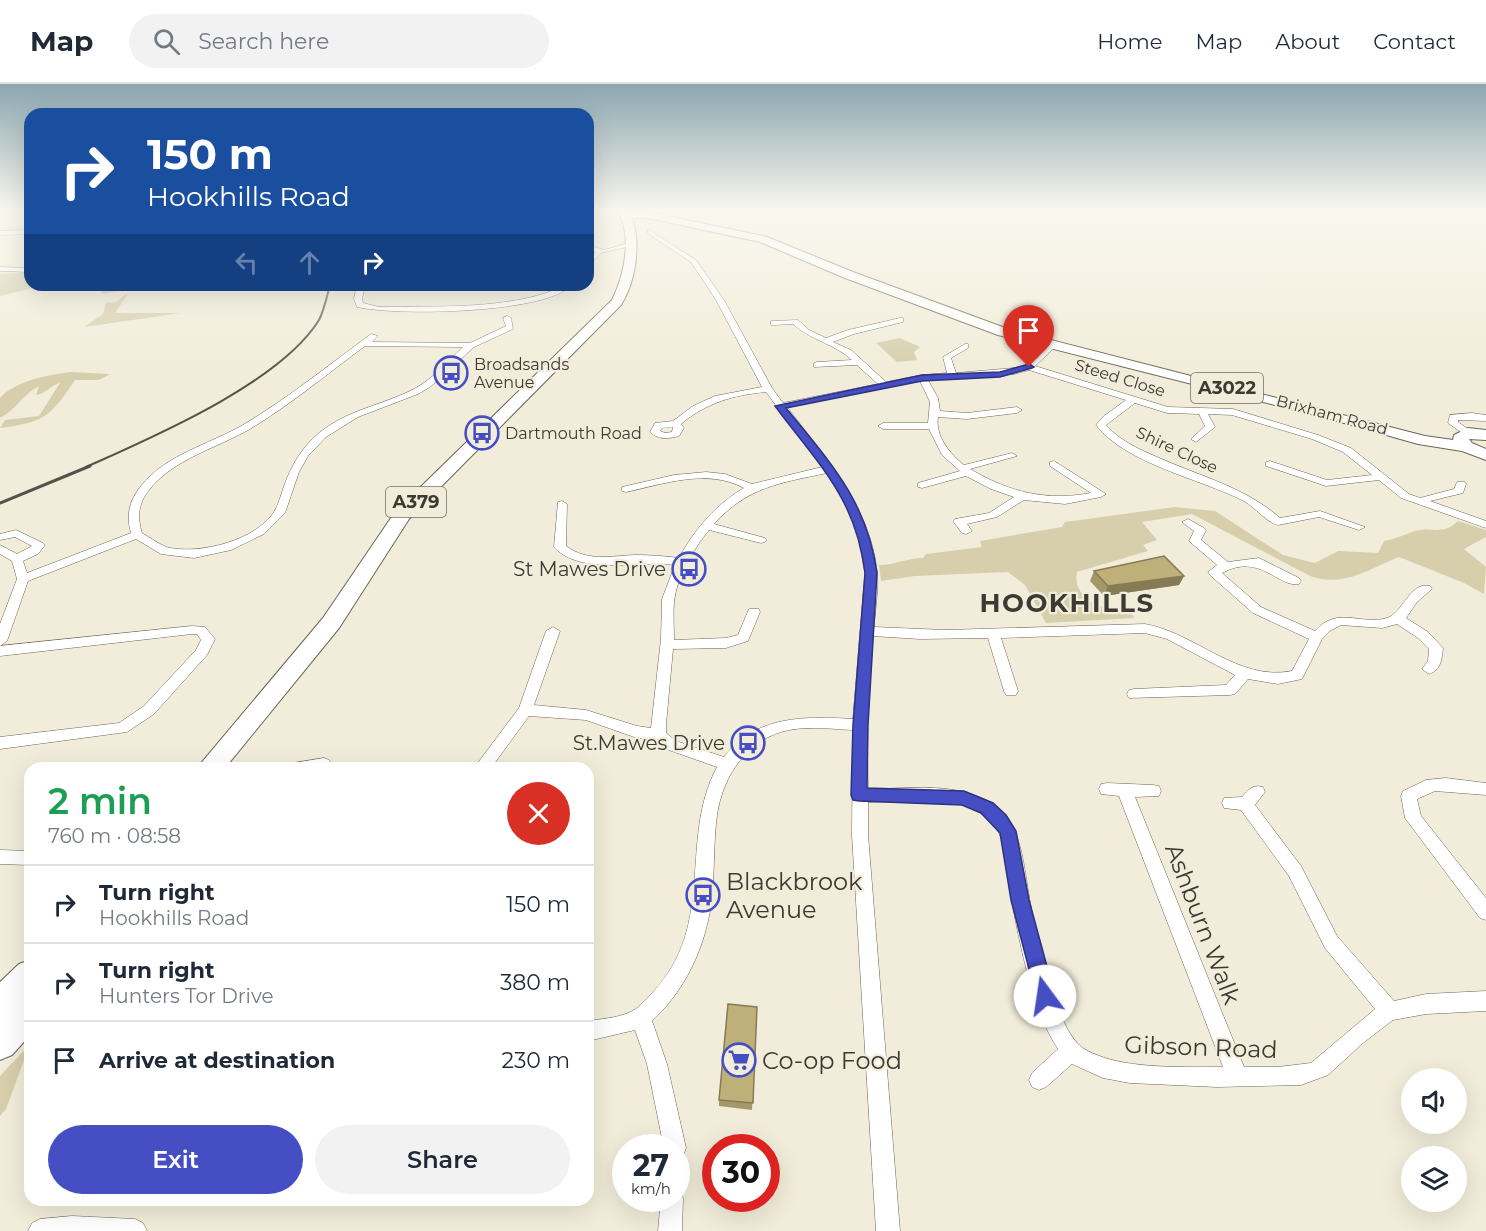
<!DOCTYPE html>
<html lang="en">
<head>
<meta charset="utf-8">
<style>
	body { margin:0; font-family:Montserrat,sans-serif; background:#f2f2f3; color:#1f2937; height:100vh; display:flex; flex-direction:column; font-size:22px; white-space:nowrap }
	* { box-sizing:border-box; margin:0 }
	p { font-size:20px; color:#747a83 }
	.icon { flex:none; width:33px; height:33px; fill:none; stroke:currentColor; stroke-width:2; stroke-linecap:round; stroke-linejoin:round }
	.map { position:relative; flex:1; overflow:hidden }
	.drawer { position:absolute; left:24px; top:678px; width:570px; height:444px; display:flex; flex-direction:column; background:#fff; border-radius:18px; box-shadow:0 6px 24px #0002 }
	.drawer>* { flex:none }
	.top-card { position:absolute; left:24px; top:24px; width:570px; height:183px; border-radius:18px; box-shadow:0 6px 24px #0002; background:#1a4fa0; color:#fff; overflow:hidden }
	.controls { position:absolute; left:1401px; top:984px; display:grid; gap:12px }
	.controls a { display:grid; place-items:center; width:66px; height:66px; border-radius:50%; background:#fff; box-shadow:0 6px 24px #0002; font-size:30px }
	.speed { position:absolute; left:612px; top:1050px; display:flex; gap:12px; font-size:30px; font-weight:700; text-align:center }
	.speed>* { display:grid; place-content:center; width:78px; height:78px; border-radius:50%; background:#fff; box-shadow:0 6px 24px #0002; line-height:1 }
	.speed small { font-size:15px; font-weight:400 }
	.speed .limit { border:9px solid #d22; background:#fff; color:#111 }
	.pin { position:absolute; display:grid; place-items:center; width:51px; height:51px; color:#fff; margin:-62px -26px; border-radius:50% 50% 50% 0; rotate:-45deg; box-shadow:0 0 6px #0007 }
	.pin .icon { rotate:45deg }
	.me { position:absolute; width:66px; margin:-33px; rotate:346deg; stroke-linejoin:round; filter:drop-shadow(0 0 4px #0008) }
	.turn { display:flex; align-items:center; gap:21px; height:126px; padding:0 24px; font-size:27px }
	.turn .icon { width:78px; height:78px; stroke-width:2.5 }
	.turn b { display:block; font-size:42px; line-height:51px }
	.lanes { display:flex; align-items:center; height:57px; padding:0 24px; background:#0003; justify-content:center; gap:30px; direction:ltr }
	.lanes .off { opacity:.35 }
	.round { display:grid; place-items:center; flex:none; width:63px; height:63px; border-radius:32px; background:#f2f2f3 }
	.head { display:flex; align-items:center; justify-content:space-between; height:102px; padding:0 24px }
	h1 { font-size:36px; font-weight:600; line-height:45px; color:#1e9e55 }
	.primary-button { display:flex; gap:12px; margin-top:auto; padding:12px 24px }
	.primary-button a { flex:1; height:69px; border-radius:36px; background:#454ec3; color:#fff; font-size:24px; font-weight:600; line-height:69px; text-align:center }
	.primary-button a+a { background:#f2f2f3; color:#1f2937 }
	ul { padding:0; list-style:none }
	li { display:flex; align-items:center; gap:18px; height:78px; padding:0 24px; border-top:2px solid #e0e1e3 }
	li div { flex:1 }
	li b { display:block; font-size:22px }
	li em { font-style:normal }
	header { display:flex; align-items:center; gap:36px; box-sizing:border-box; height:84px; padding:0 30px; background:#fff; border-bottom:2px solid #e0e1e3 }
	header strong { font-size:28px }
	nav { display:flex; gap:33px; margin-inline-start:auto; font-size:21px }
	.search { width:420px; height:54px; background:#f2f2f3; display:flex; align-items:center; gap:15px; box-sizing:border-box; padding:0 21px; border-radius:33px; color:#747a83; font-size:22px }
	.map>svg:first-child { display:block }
</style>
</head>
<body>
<header>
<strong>Map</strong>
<div class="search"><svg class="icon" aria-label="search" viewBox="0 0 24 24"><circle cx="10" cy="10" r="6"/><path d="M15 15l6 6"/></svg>Search here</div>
<nav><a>Home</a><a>Map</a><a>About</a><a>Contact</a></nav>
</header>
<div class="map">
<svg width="1486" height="1147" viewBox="0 0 1486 1147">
	<rect width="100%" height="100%" fill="#f2edda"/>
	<path fill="#d7ceac" d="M 30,188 L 30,201 L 45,201 L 0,212 L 0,190 Z
		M 50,201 L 141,201 L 137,204 L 102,210 L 101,204 L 45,203 Z
		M 129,208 L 115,229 L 181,229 L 84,243 L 103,230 L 106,219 L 116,218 Z
		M 900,254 L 920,263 L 914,268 L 917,276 L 897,278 L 876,259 Z
		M 71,288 L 110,290 L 99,296 L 75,296 C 50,333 45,338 0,344 L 5,336 L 39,332 L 60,299 C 51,301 45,310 36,311 L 39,302 C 23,310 16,326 0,334 L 0,314 C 16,296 49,291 71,288 Z
		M 1175,423 L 1215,427 L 1283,471 L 1315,479 L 1338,467 L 1378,469 L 1384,457 C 1395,455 1402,452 1412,448 C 1430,441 1442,453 1458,437 L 1486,446 L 1486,453 L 1464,465 L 1486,483 L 1484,510 L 1464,499 L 1399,473 C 1368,485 1344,504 1310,492 L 1192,430 L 1142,438 L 1157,456 L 1143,461 L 1148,467 L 1077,488 C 1071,514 1105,529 1126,525 L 1135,534 L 1046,539 L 1025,501 L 1008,488 L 915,492 L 881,497 L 879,481 C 895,481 907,474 923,474 L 926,470 L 982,463 L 980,457 L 1062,443 L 1065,438 Z
		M 30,960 L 6,1025 L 0,1032 L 0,992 Z"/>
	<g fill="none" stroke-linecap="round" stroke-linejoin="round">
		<defs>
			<path id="street" d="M 30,146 L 30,150 L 0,151 L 0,147 Z
				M 649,146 L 696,176 L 724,216 L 772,304 L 783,319 L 878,300 L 857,281 L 814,283 L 814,279 L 817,278 L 852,276 C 835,260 810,256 793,240 L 774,241 L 771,241 L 771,237 L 798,236 L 809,246 L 826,254 L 848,246 L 900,234 L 903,234 L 903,238 L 854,250 L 833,258 L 851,266 L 886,298 L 922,291 L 947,289 L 943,273 L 965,260 L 968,260 L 968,264 L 951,274 L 956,289 L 1014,284 L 1026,281 L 1052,259 L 1056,261 L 1055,263 L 1035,282 L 1168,323 L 1233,325 L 1318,351 L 1351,364 L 1409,410 L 1420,414 L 1454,405 L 1457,398 L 1465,398 L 1466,400 L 1463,409 L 1430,417 L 1486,437 L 1486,444 L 1401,414 L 1379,396 L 1326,402 L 1266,382 L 1266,378 L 1270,377 L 1327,396 L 1372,391 L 1343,368 L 1312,355 L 1232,331 L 1208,330 L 1215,343 L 1196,358 L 1191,355 L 1205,342 L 1199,330 L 1167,329 L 1135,319 L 1106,341 C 1119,356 1138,365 1157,373 C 1199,392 1245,403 1280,434 L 1320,427 L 1365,443 L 1359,446 L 1319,433 L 1278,441 C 1266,438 1256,424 1244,417 C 1201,395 1126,380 1096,341 L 1104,332 L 1126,316 L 1029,286 L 1014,290 L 928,296 L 938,314 L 940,327 L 967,329 L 1017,323 L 1022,326 L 1017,329 L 967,335 L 938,333 C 935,352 950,370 964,381 L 1012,369 L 1017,372 L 970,385 L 972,386 C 1011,409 1047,417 1091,409 L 1050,382 L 1050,378 L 1054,377 L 1106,410 L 1101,413 L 1065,420 L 1024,416 L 997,433 L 967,440 L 972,447 L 966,450 L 962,449 L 953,437 L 955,435 L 989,429 L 1014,413 L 991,405 L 966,392 L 922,404 L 918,403 L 918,399 L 960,387 L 942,371 L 929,345 L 883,345 L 878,342 L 883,339 L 928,339 L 930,318 L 920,297 L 787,323 C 826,375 869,420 877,487 C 879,505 875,525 874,543 L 946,546 L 1145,540 C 1196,549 1238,598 1292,587 L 1309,555 L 1253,529 L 1210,491 L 1208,488 L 1217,481 L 1189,457 L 1194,447 L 1182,438 L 1188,435 L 1204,444 L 1206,446 L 1201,456 L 1228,478 L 1259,474 L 1299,494 L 1301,497 L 1299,500 C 1278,504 1260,468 1222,489 L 1261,523 L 1315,547 C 1338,521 1361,542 1387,534 C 1403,529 1410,497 1430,502 L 1432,505 L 1417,518 L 1406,534 L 1428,548 L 1443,564 C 1442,575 1441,586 1429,590 L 1422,585 L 1428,577 L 1429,565 L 1418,554 L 1397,540 L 1382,544 L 1341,541 L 1330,547 L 1322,555 L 1302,595 L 1278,600 L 1248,595 L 1235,610 L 1230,611 L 1129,614 L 1127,610 L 1129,606 L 1134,605 L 1226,601 L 1235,591 L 1167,555 L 1145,549 L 1001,554 L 1018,607 L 1016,611 L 1006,611 L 1004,607 L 988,554 L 920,555 L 873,552 L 867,641 L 868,705 C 908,705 957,697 993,720 C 1015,734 1021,763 1025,787 C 1031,828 1050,931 1078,960 C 1083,965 1091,969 1097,971 C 1130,985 1188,983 1223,983 L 1119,712 L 1101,710 L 1099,705 L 1101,700 L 1107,699 L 1153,701 L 1159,702 L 1161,707 L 1159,712 L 1135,713 L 1244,983 L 1278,983 L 1311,979 L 1375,925 L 1325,864 L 1289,792 L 1241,726 L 1224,724 L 1222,719 L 1224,714 L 1242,713 C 1248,706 1253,700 1263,703 L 1265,708 L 1255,721 L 1301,782 L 1337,852 L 1394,917 L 1426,910 L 1486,907 L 1486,927 L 1426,930 L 1393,936 L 1363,959 L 1328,991 L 1301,1001 L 1217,1003 L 1130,999 L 1103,994 L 1072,980 L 1046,1003 L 1039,1006 L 1032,1003 L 1029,996 L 1032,989 L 1058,965 C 1033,928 1019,857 1011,812 C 1008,792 1008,768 999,749 C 993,738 984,730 973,725 C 942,711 901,718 868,718 L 868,751 L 900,1147 L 876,1147 L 852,751 L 853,646 C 832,645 810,642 789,646 C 748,654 723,691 717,731 C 713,761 715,791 711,821 C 704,866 685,906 652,937 L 667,980 L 686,1064 L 683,1072 L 676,1074 L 676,1064 L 664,1064 L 647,980 L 635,946 L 588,957 L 588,937 C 601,935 616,934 628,929 C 639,925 645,916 653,908 C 717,840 678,756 717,683 L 666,665 L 655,656 L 637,654 L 586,636 L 529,632 L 491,684 L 474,684 L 519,624 L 546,547 L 553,543 L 560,547 L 534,621 L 586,626 L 637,642 L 651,644 L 661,555 L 662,515 L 675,481 C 639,476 580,492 554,463 L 558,418 L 562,417 L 567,420 L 566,462 C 588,478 610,472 635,471 C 650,471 664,472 679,474 C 694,446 716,420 744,404 C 707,384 664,400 626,408 L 622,407 L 622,403 L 674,391 L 706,388 L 725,390 L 752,400 L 822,383 L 766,308 C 733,311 706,319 681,340 L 684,344 L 679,352 C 668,355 659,356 650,348 L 655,339 L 673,337 L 693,322 L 715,312 L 762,303 L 716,216 L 691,178 L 647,149 ZM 673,343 L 672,348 L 665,349 L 660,347 L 662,344 ZM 827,389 L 851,430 L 858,451 L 865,489 L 853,635 C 807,632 755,631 724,673 L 676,657 L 666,649 L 666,640 L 673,565 L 726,564 L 748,557 L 760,528 L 759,525 L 749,525 L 738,551 L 726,554 L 674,556 C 674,543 673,531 674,518 C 677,492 693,466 709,446 L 761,459 L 765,458 L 767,456 L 765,454 L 714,440 C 747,403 780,399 827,389 Z
				M 629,159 L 631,162 L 601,169 L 588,182 L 588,176 L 596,168 L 588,165 L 588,161 L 604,166 Z
				M 0,183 L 30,184 L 30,188 L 0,187 Z
				M 357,201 L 365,201 L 362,215 L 363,219 L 379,223 C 434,222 505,226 557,205 L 555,201 L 563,201 L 565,206 C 532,229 397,232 357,223 L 354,215 Z
				M 507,232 L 511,234 L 513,245 L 474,263 L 430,303 L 418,310 L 358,333 L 326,353 L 308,372 L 299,388 L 285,429 L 264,450 L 231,466 L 194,474 L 161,470 L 136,455 L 28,497 L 7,557 L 0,562 L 0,540 L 17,495 L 12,477 L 0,470 L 0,461 L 17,470 L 32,462 L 15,453 L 0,456 L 0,450 L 16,446 L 43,459 L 45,461 L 38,470 L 23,477 L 27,489 L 131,449 C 126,431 129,417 141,402 C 165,371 210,360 243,341 C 288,314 329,281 371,250 L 378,252 L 372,258 L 470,259 L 506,242 L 503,234 ZM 365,262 L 463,263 C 448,277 433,295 414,305 C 383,321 347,326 319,349 C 302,363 291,382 284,402 C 281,410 279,420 274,428 C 256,456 202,470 170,464 C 161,462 151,454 142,449 C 137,433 138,420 149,406 C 173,375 217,364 250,345 C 290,321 327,290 365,262 Z
				M 1472,329 L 1486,331 L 1486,337 L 1458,336 L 1458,338 L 1471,347 L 1471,351 L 1465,351 L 1448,339 L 1450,331 Z
				M 192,542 L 205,543 L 215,555 L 207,571 L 154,630 L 127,648 L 0,665 L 0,653 L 119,639 L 144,622 L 196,566 L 201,556 L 197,550 L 192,550 L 0,572 L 0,562 Z
				M 324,674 L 329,676 L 332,680 L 330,684 L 285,684 L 288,680 Z
				M 1446,694 L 1486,699 L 1486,711 L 1435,707 L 1417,715 L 1421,732 L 1486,814 L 1486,836 L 1480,834 L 1405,734 L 1401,712 L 1403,707 L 1426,696 Z
				M 0,766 L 30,767 L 30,781 L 0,780 Z
				M 676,1105 L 680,1106 L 683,1114 L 682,1147 L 658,1147 L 661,1114 L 676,1114 Z
				M 72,1132 L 135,1135 L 143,1139 L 147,1147 L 28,1147 L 32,1139 L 40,1135 Z"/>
			<path id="primary" d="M 616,126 L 648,128 L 767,153 L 853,188 L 1008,245 L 1425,352 L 1453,356 L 1454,351 L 1468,344 L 1486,346 L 1486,356 L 1469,355 L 1472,359 L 1486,365 L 1486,376 L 1462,367 L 1418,360 L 1330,335 L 998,251 L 845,194 L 760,158 L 648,134 L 632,134 C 641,161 636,197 621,221 L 409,435 L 339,544 L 225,684 L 197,684 L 323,534 L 395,428 L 612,216 C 624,192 634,149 616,126 Z
				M 30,876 L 30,951 L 12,971 L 0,976 L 0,898 L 19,880 Z"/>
		</defs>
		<use href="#street" stroke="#6a6656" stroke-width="1"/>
		<use href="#primary" stroke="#6a6656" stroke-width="2"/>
		<use href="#street" fill="#fff" fill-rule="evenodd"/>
		<use href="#primary" fill="#fff" fill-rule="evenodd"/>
		<path stroke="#545249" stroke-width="2" d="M 86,383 C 153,353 280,299 319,236 C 324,227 327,212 330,201"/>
		<path stroke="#545249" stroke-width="3" d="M 0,419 L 90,382"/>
	</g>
	<path fill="#a49769" d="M 1094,487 L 1184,492 L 1179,501 L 1104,512 L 1090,497 Z
		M 757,923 L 752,1026 L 719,1022 L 719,1016 Z"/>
	<path fill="#867b55" d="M 1184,492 L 1179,501 L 1104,512 L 1108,502 Z"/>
	<path fill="#bfb07a" stroke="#867b55" stroke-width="1.5" d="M 1164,472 L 1184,492 L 1108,502 L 1094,487 Z
		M 728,920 L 757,923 L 753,1019 L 719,1016 Z"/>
	<linearGradient id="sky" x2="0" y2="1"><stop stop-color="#8ba6b0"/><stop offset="0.44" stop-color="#f9f7ee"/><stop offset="1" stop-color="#f9f7ee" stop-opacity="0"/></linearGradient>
	<rect width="1486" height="287" fill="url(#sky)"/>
	<path fill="#454ec3" stroke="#2d337f" stroke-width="1.5" d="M 1029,280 L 1034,283 L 1032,284 L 1000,293 L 922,297 L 786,324 C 830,378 867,417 877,489 L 868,641 L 867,704 L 964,707 L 993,719 L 1006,731 L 1016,747 L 1029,816 L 1055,912 L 1052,919 L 1045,922 L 1038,919 L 1036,912 L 1011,816 L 1000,749 L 981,729 L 962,721 L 859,717 L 853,716 L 851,711 L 853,641 L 865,489 C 856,414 818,380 775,322 L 922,291 L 1000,288 Z"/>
	<defs>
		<symbol id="bus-ring" viewBox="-11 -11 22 22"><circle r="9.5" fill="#f2edda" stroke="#454ec3" stroke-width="1.5"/><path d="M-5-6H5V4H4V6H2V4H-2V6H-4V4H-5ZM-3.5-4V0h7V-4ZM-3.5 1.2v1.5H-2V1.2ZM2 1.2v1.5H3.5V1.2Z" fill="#454ec3"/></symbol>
		<symbol id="supermarket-ring" viewBox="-11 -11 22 22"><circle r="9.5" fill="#f2edda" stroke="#454ec3" stroke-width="1.5"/><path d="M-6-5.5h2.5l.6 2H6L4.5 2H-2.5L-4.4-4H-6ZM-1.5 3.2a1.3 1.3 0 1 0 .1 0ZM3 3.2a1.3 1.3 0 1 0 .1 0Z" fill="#454ec3"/></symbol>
	</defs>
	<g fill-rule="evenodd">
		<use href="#bus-ring" x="432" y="270" width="38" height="38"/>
		<use href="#bus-ring" x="463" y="330" width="38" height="38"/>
		<use href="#bus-ring" x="670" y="466" width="38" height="38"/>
		<use href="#bus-ring" x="729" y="640" width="38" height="38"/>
		<use href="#bus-ring" x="684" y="792" width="38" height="38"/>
		<use href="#supermarket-ring" x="720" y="957" width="38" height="38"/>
	</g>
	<g text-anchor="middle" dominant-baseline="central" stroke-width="4.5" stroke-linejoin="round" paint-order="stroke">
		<g font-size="16" fill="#3c3a33" stroke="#f2edda" text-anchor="start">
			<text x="474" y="280">Broadsands<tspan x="474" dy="18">Avenue</tspan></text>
			<text x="505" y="349">Dartmouth Road</text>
		</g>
		<g font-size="16" fill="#3c3a33" stroke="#f2edda">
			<text transform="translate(1120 294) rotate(17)">Steed Close</text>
			<text transform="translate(1332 331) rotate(15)">Brixham Road</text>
			<text transform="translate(1177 366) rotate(25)">Shire Close</text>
		</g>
		<g fill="#f2edda" stroke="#737065" stroke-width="1.5">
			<rect x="1191" y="289" width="72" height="30" rx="4.5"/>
			<rect x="386" y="403" width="60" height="30" rx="4.5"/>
		</g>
		<g font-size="18" font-weight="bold" fill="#3c3a33">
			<text x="1227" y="304">A3022</text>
			<text x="416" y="418">A379</text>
		</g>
		<g font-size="20" fill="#3c3a33" stroke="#f2edda" text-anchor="end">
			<text x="666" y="485">St Mawes Drive</text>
			<text x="725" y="659">St.Mawes Drive</text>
		</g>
		<g font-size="24" fill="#3c3a33" stroke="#f2edda" text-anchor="start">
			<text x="726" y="797">Blackbrook<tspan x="726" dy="28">Avenue</tspan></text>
			<text x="762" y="976">Co-op Food</text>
		</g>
		<g font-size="24" fill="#3c3a33" stroke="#f2edda">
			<text transform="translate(1203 840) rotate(69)">Ashburn Walk</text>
			<text transform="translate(1201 963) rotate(2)">Gibson Road</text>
		</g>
		<g font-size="26" font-weight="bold" letter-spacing="1.5" fill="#3c3a33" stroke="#f2edda">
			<text x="1067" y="519">HOOKHILLS</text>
		</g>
	</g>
</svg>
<div class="controls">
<a><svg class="icon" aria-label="sound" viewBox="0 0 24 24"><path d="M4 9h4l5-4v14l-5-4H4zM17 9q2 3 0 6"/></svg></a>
<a><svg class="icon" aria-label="layers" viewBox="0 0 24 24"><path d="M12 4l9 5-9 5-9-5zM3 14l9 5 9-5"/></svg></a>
</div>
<div class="speed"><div>27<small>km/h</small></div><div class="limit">30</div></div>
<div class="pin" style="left:1029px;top:283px;background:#d93025"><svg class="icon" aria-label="arrive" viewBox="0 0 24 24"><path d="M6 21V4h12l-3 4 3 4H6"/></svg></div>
<svg class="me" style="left:1045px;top:912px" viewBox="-20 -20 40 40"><circle r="19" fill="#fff"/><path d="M0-13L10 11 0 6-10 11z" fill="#454ec3"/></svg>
<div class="top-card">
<div class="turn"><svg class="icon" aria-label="right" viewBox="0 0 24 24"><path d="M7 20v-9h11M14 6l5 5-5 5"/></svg><div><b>150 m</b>Hookhills Road</div></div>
<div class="lanes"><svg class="icon off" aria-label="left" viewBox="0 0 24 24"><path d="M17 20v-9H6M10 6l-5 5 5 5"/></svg><svg class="icon off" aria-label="ahead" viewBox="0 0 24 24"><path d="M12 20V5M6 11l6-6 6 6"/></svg><svg class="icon" aria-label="right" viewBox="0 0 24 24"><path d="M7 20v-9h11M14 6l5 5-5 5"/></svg></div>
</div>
<section class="drawer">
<div class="head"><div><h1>2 min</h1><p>760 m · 08:58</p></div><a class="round" style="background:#d93025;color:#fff"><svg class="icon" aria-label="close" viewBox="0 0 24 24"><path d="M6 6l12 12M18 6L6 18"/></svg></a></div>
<ul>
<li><svg class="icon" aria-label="right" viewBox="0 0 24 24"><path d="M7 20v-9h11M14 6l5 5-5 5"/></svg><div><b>Turn right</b><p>Hookhills Road</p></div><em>150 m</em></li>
<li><svg class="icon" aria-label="right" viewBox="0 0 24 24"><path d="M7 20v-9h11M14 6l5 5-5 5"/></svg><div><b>Turn right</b><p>Hunters Tor Drive</p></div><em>380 m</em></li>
<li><svg class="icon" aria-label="arrive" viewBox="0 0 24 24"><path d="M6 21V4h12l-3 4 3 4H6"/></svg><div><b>Arrive at destination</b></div><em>230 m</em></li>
</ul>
<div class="primary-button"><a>Exit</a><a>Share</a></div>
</section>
</div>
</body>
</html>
